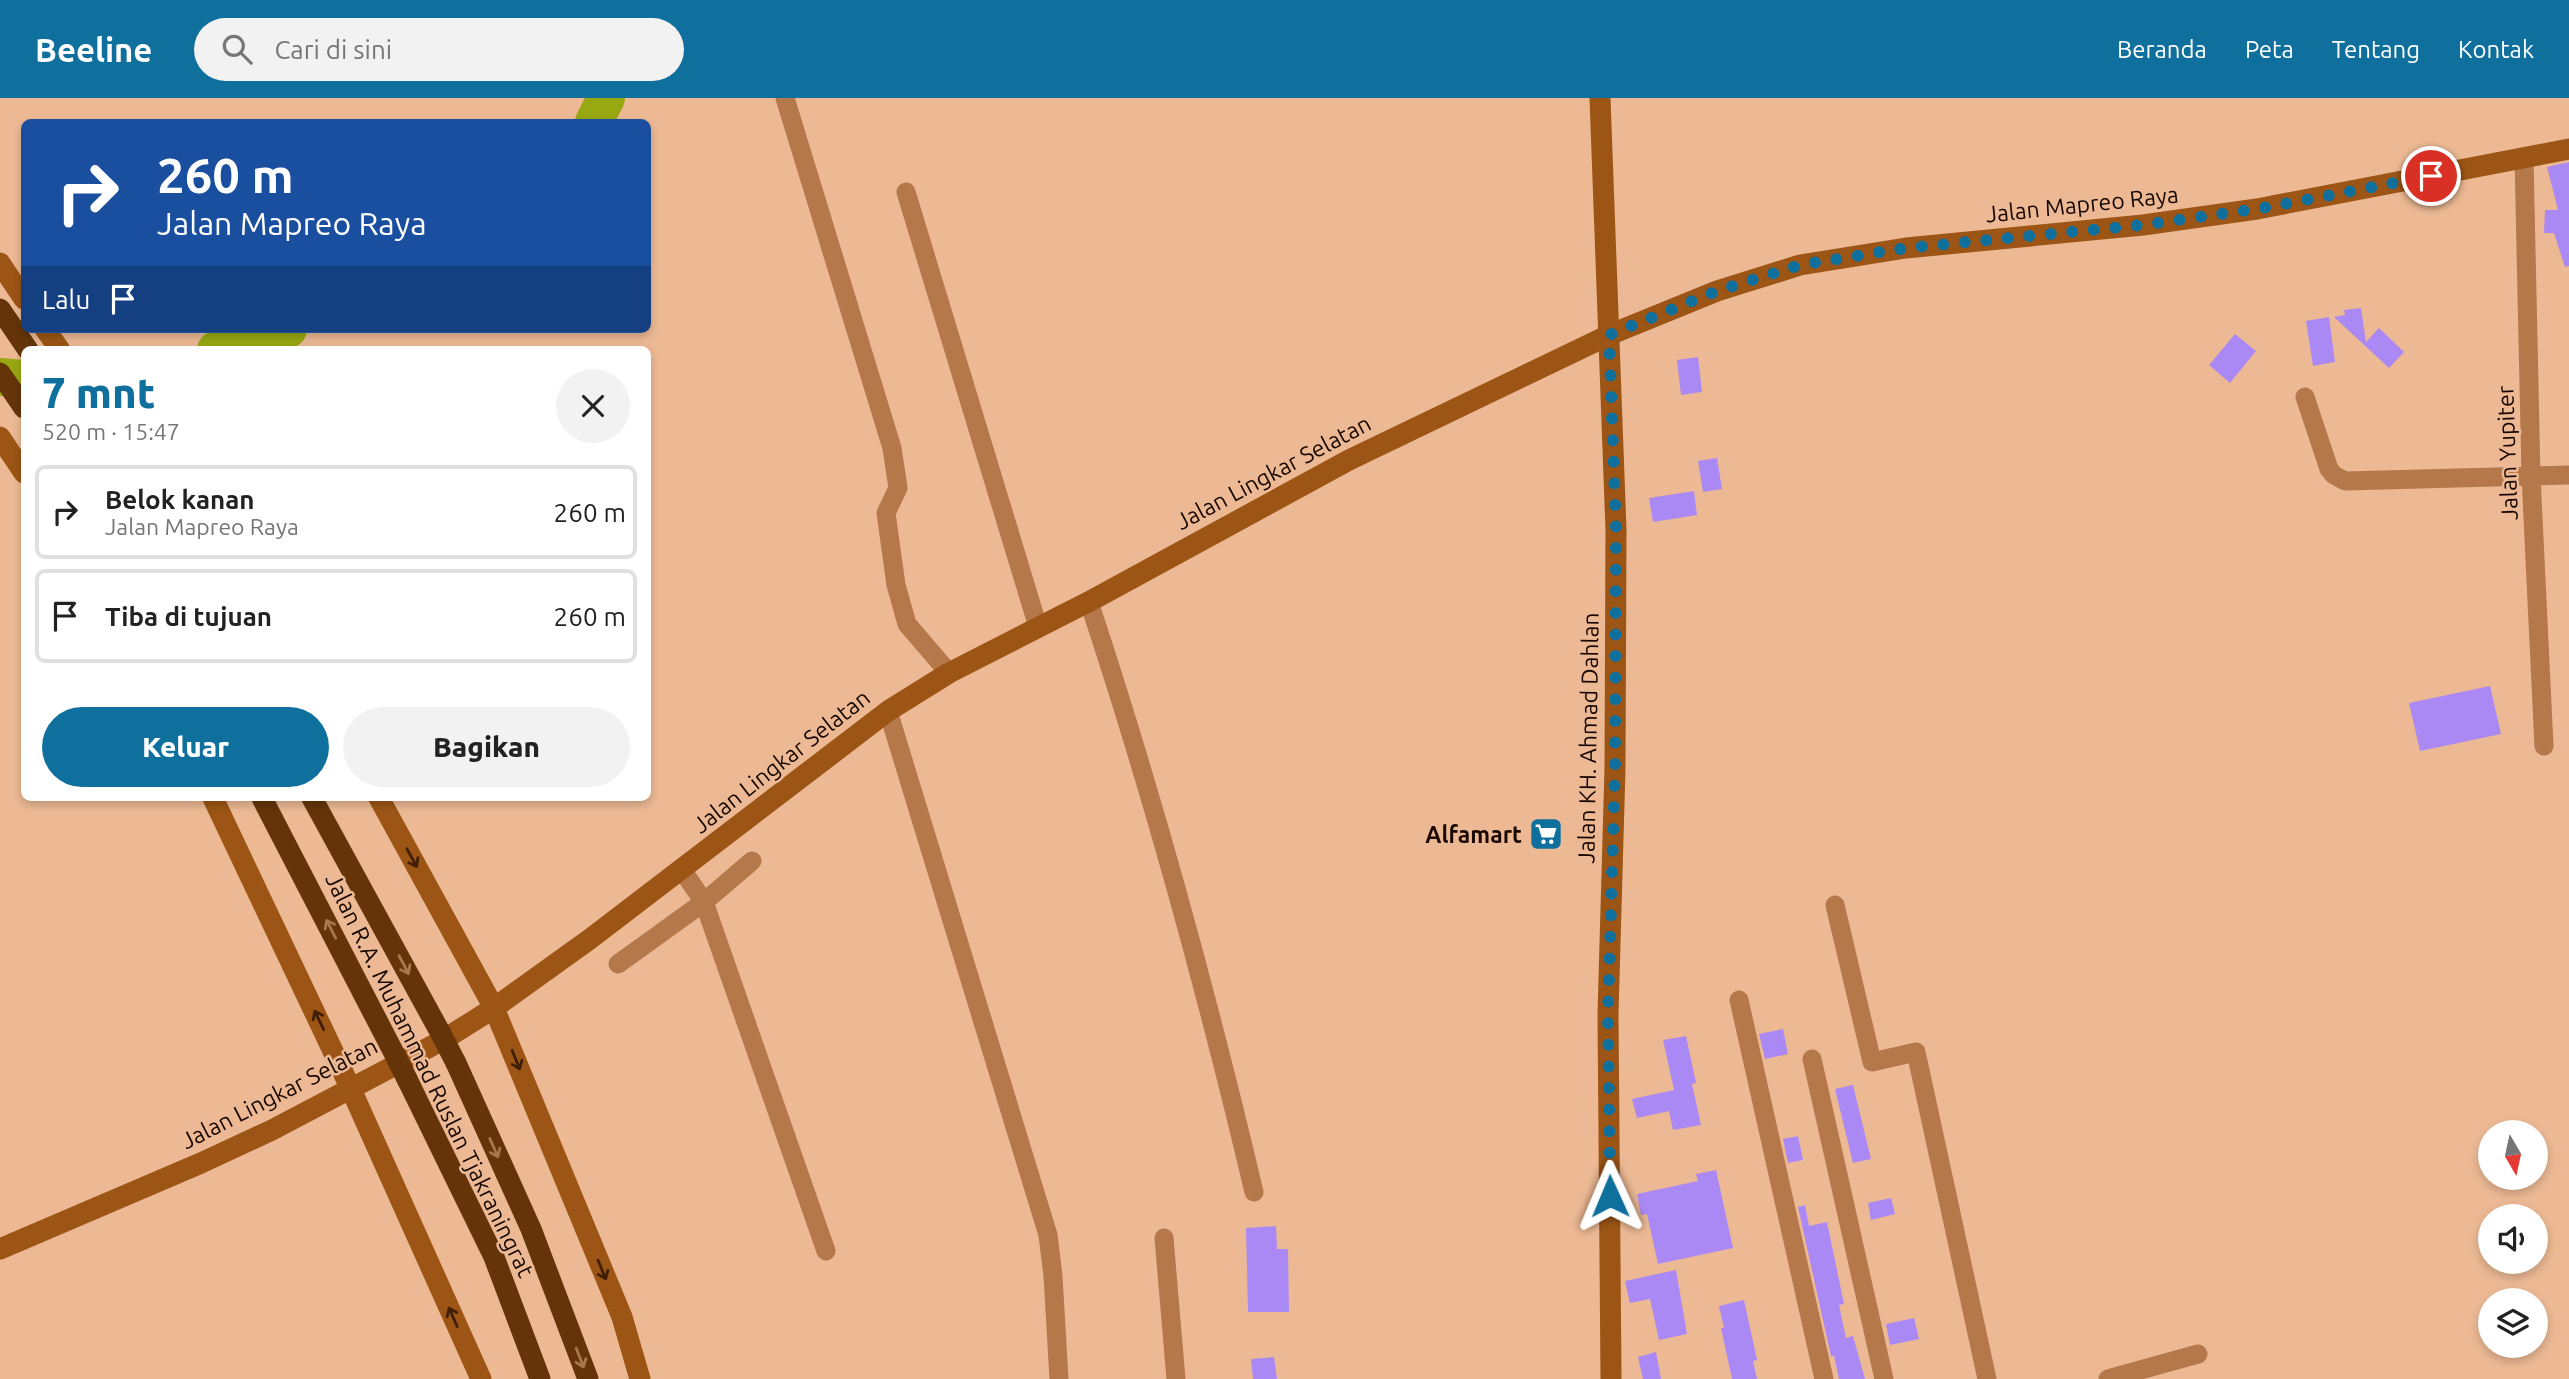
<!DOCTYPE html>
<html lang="id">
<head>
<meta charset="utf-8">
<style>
	body { margin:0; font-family:Ubuntu,sans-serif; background:#f2f2f2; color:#222; height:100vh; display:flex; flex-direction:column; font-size:26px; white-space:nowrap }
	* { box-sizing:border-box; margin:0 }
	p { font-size:23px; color:#767676 }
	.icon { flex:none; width:38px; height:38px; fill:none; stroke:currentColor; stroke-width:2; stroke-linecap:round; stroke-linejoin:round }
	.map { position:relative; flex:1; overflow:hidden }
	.side { position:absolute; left:21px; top:248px; width:630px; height:455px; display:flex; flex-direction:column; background:#fff; border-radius:10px; box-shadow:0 4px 10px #0003 }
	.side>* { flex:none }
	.top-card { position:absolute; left:21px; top:21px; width:630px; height:214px; border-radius:10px; box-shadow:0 4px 10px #0003; background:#1a4fa0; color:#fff; overflow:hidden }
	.needle { width:46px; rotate:171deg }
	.tools { position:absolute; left:2478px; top:1022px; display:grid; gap:14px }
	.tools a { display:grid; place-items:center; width:70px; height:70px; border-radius:50%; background:#fff; box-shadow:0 4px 10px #0003; font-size:35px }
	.pin { position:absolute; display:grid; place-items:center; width:60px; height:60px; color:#fff; margin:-30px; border:4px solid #fff; border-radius:50%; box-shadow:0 2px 7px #0007 }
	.me { position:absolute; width:77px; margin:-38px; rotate:359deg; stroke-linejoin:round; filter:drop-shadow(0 0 5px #0008) }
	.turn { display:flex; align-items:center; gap:24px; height:147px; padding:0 21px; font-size:32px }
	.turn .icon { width:91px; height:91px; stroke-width:2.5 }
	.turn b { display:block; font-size:49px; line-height:60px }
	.then { display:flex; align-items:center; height:66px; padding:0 21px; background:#0003; gap:14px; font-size:26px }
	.round { display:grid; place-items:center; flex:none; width:74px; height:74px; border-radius:37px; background:#f2f2f2 }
	.summary { display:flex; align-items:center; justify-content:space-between; height:119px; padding:0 21px }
	h1 { font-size:42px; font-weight:800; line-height:52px; color:#0f709e }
	.primary-button { display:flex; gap:14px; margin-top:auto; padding:14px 21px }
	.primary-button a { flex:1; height:80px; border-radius:42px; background:#0f709e; color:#fff; font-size:28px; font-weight:800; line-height:80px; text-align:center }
	.primary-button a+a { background:#f2f2f2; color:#222 }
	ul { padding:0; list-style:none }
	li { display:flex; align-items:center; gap:21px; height:94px; margin:0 14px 10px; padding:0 7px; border:4px solid #e0e0e0; border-radius:10px }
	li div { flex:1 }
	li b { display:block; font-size:26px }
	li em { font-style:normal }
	header { display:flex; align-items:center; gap:42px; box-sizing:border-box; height:98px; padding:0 35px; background:#0f709e; color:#fff }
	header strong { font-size:33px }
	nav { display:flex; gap:38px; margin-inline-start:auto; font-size:24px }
	.search { width:490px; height:63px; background:#f2f2f2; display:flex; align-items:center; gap:18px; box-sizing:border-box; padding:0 24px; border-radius:38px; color:#767676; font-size:26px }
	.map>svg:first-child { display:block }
</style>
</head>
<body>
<header>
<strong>Beeline</strong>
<div class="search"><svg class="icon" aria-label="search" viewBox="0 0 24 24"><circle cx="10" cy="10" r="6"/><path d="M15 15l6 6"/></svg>Cari di sini</div>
<nav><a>Beranda</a><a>Peta</a><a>Tentang</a><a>Kontak</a></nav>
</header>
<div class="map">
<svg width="2569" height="1281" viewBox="0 0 2569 1281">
	<rect width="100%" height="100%" fill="#ecb994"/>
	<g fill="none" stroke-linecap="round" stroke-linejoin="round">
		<path stroke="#97a811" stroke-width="38" d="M 594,24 L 606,0
			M 216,252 L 288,231
			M 0,279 L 24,281"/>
	</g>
	<path fill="#ab89f5" d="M 2569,64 L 2569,168 L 2565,169 L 2554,135 L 2544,135 L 2545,112 L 2558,112 L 2547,69 Z
		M 2361,210 L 2366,244 L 2379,230 L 2404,254 L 2389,270 L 2334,219 L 2345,217 L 2344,212 Z
		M 2329,219 L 2335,264 L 2313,268 L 2306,223 Z
		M 2235,236 L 2256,253 L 2230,285 L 2209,267 Z
		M 1698,259 L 1702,294 L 1681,297 L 1677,262 Z
		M 1717,360 L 1722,391 L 1703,394 L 1698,363 Z
		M 1694,393 L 1697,417 L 1653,424 L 1649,400 Z
		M 2490,588 L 2501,636 L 2420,653 L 2409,605 Z
		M 1783,931 L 1788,956 L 1765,961 L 1759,936 Z
		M 1686,938 L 1696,985 L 1692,986 L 1701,1027 L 1673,1032 L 1669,1013 L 1637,1020 L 1632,1001 L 1674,992 L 1663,942 Z
		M 1853,987 L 1871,1061 L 1853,1065 L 1835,991 Z
		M 1798,1038 L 1803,1062 L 1788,1065 L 1783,1041 Z
		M 1716,1072 L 1733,1150 L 1658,1166 L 1647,1116 L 1641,1117 L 1637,1096 L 1698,1083 L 1696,1076 Z
		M 1891,1100 L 1895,1116 L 1871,1122 L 1868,1105 Z
		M 1805,1107 L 1809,1128 L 1827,1124 L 1844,1206 L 1839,1207 L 1846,1240 L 1853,1238 L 1865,1281 L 1839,1281 L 1834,1258 L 1831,1258 L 1798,1109 Z
		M 1276,1128 L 1277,1151 L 1288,1151 L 1289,1214 L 1248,1214 L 1246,1130 Z
		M 1676,1172 L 1687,1236 L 1659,1242 L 1650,1201 L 1630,1205 L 1625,1183 Z
		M 1744,1202 L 1757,1262 L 1753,1263 L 1757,1281 L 1732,1281 L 1721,1230 L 1724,1230 L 1719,1208 Z
		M 1914,1220 L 1919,1241 L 1890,1247 L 1886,1226 Z
		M 1656,1254 L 1661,1281 L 1643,1281 L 1638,1259 Z
		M 1274,1259 L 1277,1281 L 1253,1281 L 1251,1261 Z"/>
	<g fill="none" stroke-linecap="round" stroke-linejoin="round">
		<path stroke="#b4784a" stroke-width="19" d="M 785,0 L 892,350 L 898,390 L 886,415 L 896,487 L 907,526 L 949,575
			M 2524,60 L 2531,378 L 2544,648
			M 906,94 L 1038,529
			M 2305,299 L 2329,371 L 2334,377 L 2345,383 L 2569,377
			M 1089,504 C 1153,697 1207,895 1254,1094
			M 888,613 L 1048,1137 L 1053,1178 L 1059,1281
			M 682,772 L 704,804 L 826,1153
			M 1835,807 L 1872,964 L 1916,954 L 1987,1281
			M 618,866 L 704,804 L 752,763
			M 1739,902 L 1824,1281
			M 1812,961 L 1884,1281
			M 1164,1140 L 1176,1281
			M 2108,1281 L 2198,1256"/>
		<path stroke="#9c5515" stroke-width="21" d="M 1600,0 L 1616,432 L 1615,670 L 1608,916 L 1611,1281
			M 0,165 L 24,201
			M 45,231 L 60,252
			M 0,339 L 24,375
			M 213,700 L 350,989 L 481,1281
			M 379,700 L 494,910 L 622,1219 L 640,1281
			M 0,1151 L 201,1065 L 272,1032 L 443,942 L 494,910 L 590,841 L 888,613 L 949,575 L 1094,501 L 1349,362 L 1609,237 L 1717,193 L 1800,167 L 1906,150 L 2143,127 L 2257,111 L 2569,51"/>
		<path stroke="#653509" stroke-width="21" d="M 0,211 L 28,252
			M 0,275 L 24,310
			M 262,700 L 395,957
			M 312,700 L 440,934
			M 456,965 L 531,1131 L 588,1281
			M 408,983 L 494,1159 L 540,1281"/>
		<path stroke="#653509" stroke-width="21" d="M 440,934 L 456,965
			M 395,957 L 408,983"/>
	</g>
	<defs><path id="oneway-shaft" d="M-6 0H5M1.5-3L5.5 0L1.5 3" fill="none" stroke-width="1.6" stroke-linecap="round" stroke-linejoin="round" transform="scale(1.75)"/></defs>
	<g stroke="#401f06">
		<use href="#oneway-shaft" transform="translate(412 760) rotate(61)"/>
		<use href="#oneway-shaft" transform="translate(319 922) rotate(-116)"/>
		<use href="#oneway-shaft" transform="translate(516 962) rotate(68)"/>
		<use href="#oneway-shaft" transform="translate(602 1172) rotate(68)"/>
		<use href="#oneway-shaft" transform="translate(453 1219) rotate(-114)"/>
	</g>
	<g stroke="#a8774e">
		<use href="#oneway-shaft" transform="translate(331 831) rotate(-117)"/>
		<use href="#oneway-shaft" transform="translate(404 867) rotate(62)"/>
		<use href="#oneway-shaft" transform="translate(494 1050) rotate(66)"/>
		<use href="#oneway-shaft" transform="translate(580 1260) rotate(69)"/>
	</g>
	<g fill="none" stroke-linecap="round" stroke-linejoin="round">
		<path stroke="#0f709e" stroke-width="12" stroke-dasharray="0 21.6" d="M 1610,1098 L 1608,916 L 1615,670 L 1616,432 L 1609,237 L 1717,193 L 1800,167 L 1906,150 L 2143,127 L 2257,111 L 2431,78"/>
	</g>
	<defs>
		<symbol id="supermarket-square" viewBox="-11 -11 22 22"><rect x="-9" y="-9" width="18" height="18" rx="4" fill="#0f709e" stroke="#ecb994"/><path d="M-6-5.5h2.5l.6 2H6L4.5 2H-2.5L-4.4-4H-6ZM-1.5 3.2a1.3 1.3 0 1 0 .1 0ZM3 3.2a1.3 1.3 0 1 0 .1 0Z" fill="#fff"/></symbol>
	</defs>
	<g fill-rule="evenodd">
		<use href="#supermarket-square" x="1527" y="717" width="38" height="38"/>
	</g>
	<g text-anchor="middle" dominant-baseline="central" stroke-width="5" stroke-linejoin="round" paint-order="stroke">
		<g font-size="23" fill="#190800" stroke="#ecb994">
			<text transform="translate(2082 106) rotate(-6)">Jalan Mapreo Raya</text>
			<text transform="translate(2507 355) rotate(-92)">Jalan Yupiter</text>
			<text transform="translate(1273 374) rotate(-28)">Jalan Lingkar Selatan</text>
			<text transform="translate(1588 640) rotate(-89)">Jalan KH. Ahmad Dahlan</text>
			<text transform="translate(781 663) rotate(-38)">Jalan Lingkar Selatan</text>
			<text transform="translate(430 977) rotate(64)">Jalan R.A. Muhammad Ruslan Tjakraningrat</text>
			<text transform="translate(279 995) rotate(-27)">Jalan Lingkar Selatan</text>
		</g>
		<g font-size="23" font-weight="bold" fill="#190800" stroke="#ecb994" text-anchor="end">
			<text x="1522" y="736">Alfamart</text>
		</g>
	</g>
</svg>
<div class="tools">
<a><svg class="needle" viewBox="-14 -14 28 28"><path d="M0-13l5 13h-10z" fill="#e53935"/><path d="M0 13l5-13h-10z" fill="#767676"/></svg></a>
<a><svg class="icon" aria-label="sound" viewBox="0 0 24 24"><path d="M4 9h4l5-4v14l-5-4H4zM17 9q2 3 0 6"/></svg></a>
<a><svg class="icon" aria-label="layers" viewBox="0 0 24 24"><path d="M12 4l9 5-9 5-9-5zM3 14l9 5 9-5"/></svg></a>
</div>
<div class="pin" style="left:2431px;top:78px;background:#d93025"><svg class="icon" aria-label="arrive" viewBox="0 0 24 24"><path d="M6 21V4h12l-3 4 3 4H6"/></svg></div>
<svg class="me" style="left:1610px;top:1098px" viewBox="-20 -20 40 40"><path d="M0-17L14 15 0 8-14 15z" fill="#0f709e" stroke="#fff" stroke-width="4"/></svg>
<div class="top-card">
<div class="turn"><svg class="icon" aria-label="right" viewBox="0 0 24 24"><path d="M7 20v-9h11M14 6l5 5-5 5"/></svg><div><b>260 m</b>Jalan Mapreo Raya</div></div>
<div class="then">Lalu<svg class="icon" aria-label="arrive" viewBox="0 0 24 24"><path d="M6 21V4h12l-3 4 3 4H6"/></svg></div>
</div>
<section class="side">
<div class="summary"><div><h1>7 mnt</h1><p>520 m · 15:47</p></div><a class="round"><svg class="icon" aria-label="close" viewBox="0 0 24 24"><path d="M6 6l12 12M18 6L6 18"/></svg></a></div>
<ul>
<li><svg class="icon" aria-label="right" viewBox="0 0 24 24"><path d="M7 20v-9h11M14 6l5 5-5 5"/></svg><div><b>Belok kanan</b><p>Jalan Mapreo Raya</p></div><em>260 m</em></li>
<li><svg class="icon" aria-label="arrive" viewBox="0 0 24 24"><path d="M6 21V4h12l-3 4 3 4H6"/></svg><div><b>Tiba di tujuan</b></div><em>260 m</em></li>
</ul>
<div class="primary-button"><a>Keluar</a><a>Bagikan</a></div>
</section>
</div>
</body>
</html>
